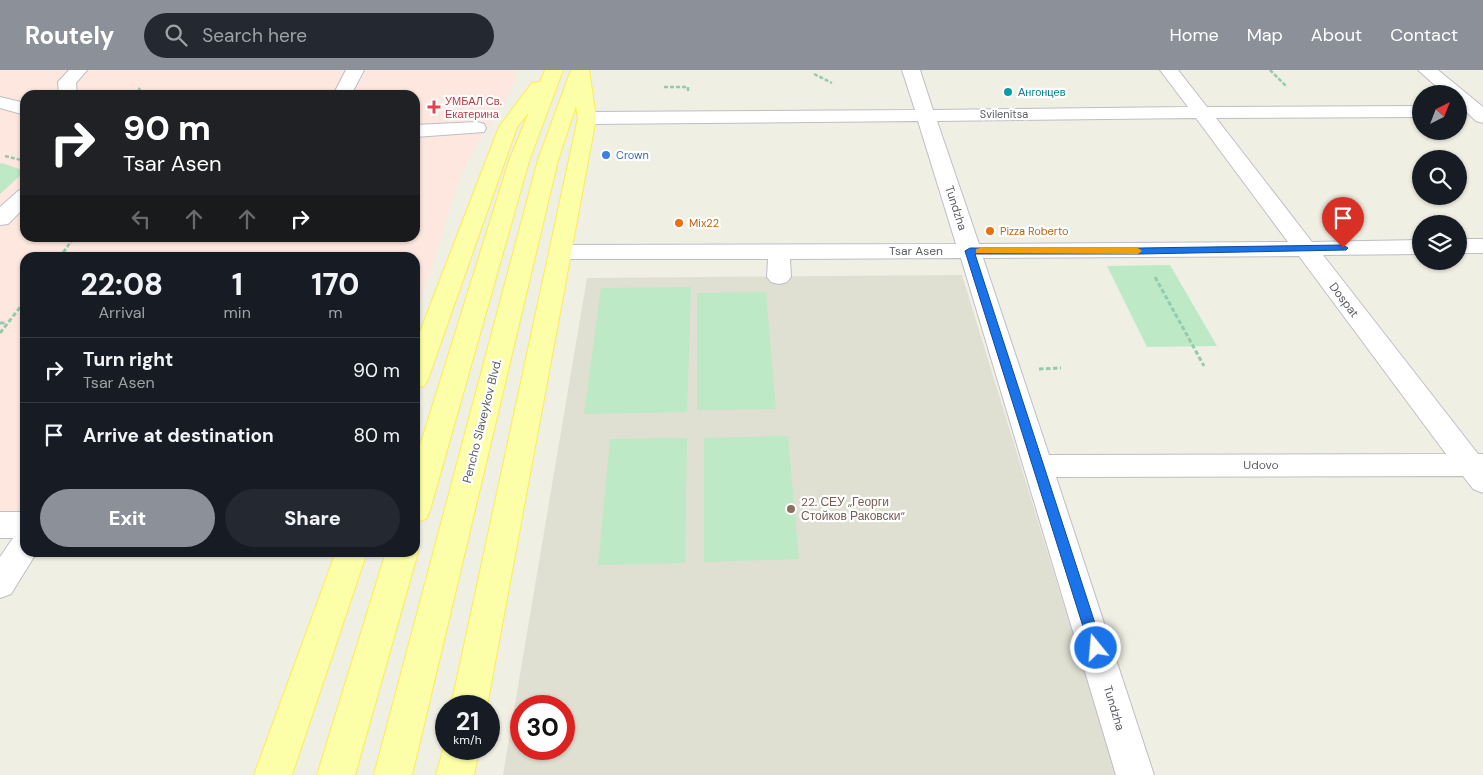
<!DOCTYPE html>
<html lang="en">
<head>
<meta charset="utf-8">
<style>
	body { margin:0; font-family:"DM Sans",sans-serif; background:#242831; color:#f1f3f6; height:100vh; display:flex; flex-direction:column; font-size:19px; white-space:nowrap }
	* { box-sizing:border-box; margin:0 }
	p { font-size:16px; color:#9ea1a6 }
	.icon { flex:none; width:28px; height:28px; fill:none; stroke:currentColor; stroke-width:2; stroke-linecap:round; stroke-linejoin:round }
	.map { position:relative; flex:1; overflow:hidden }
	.panel { position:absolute; left:20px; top:182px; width:400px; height:305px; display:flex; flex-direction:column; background:#171b24; border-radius:15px; box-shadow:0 1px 4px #0004 }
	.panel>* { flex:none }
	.banner { position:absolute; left:20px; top:20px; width:400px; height:152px; border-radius:15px; box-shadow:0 1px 4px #0004; background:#202124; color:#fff; overflow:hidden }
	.needle { width:32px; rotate:42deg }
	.controls { position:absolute; left:1412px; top:15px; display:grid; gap:10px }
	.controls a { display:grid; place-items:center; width:55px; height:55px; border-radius:50%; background:#171b24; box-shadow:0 1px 4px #0004; font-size:25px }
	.speed { position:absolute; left:435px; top:625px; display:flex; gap:10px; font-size:25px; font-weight:700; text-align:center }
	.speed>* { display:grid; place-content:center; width:65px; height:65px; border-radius:50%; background:#171b24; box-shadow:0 1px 4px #0004; line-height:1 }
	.speed small { font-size:12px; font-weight:400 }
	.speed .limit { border:8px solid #d22; background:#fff; color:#111 }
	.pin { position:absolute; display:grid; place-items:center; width:42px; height:42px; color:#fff; margin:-51px -21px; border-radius:50% 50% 50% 0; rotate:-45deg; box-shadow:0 0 5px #0007 }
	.pin .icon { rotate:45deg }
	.me { position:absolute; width:55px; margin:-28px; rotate:343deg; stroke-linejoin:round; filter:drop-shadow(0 0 4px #0008) }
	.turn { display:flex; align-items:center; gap:18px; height:105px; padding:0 20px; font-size:22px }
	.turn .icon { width:65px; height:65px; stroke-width:2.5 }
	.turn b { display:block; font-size:35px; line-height:42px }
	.lanes { display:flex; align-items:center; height:48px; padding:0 20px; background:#0003; justify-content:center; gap:25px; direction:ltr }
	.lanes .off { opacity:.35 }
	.eta { display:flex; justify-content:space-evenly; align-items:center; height:85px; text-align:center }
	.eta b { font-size:30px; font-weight:800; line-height:35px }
	.cta { display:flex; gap:10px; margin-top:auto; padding:10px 20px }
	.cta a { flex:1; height:58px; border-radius:30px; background:#8c9099; color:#fff; font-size:20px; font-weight:800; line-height:58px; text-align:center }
	.cta a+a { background:#242831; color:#f1f3f6 }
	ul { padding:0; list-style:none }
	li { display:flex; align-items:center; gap:15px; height:65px; padding:0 20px; border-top:1px solid #363941 }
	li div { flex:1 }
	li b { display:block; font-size:19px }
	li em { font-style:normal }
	header { display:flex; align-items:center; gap:30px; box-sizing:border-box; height:70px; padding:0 25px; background:#8c9099; color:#fff }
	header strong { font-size:24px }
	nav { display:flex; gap:28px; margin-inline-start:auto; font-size:18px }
	.search { width:350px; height:45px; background:#242831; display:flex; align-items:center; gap:12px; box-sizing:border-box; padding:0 18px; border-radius:28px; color:#9ea1a6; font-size:19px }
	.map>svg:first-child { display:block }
</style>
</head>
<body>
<header>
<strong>Routely</strong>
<div class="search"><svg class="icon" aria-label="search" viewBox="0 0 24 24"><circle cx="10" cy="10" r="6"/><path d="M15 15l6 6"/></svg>Search here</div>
<nav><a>Home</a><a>Map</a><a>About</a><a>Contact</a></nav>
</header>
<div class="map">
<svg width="1483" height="705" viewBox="0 0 1483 705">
	<rect width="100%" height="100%" fill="#efefe3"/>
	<path fill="#dfdfd2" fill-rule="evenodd" d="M 962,205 L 1116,705 L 503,705 L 587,208 ZM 521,636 L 564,636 L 564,679 L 521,679 Z"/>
	<path fill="#fde7de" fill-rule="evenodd" d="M 0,0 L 517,0 L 509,27 L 480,68 L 460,107 L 415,250 L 415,188 L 25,188 L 25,455 L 0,455 ZM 25,25 L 415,25 L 415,168 L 25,168 Z"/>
	<path fill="#bde9c6" d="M 2,93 L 25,101 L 0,124 L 0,94 Z
		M 1170,195 L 1217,276 L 1147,277 L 1107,196 Z
		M 691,217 L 687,342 L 584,344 L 601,218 Z
		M 766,222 L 776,339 L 697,340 L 697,223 Z
		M 788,366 L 799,489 L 704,492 L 704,368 Z
		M 687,368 L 685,493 L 598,495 L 610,369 Z"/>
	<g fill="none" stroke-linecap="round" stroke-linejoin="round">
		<defs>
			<path id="minor" d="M 69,0 L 87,0 L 76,13 L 77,25 L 59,25 L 58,12 Z
				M 346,0 L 364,0 L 351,25 L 333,25 Z
				M 902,0 L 920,0 L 933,40 L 1188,37 L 1160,0 L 1178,0 L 1207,37 L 1421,36 L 1421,47 L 1216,48 L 1312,172 L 1421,170 L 1421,184 L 1323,185 L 1478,384 L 1483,384 L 1483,423 L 1473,419 L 1463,406 L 1056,407 L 1154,705 L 1116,705 L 961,188 L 790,189 L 791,207 L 787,212 L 779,214 L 771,212 L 767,207 L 768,189 L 561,189 L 553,187 L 550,182 L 553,177 L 561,175 L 956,174 L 918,51 L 587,54 L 580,52 L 578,48 L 580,44 L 587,42 L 915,40 ZM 1196,48 L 1288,172 L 979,174 L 937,51 ZM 1299,186 L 1446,384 L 1049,385 L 983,188 Z
				M 1418,0 L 1438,0 L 1483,37 L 1483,53 L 1476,51 L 1459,35 L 1459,24 L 1445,24 Z
				M 0,27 L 25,33 L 25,45 L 0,38 Z
				M 477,52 L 484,54 L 486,58 L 484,62 L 415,67 L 415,55 Z
				M 25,119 L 25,137 L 8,154 L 0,155 L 0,137 L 18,121 Z
				M 1459,169 L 1483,169 L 1483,183 L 1459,183 Z
				M 0,442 L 25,442 L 25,482 L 37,482 L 11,524 L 0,528 L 0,487 L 13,468 L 0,468 Z"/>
			<path id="major" d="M 545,0 L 563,0 L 529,91 L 430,440 L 426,449 L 415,452 L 415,392 L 509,91 L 529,42 L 517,57 L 428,309 L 424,316 L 415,318 L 415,275 L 499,57 L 532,13 L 540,12 Z
				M 571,0 L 589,0 L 596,48 L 487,636 L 451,636 L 578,48 L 576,36 L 558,90 L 412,705 L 374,705 L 538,90 Z
				M 415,477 L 418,482 L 355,705 L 317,705 L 386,482 L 415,482 Z
				M 336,482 L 367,482 L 292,705 L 254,705 Z
				M 446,670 L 446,679 L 479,679 L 474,705 L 436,705 Z"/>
		</defs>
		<use href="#minor" stroke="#bdbfc5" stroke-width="2"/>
		<use href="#major" stroke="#fded4e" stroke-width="2"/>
		<path stroke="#95caaf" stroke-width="2.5" stroke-dasharray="4 2" stroke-linecap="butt" d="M 1270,0 L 1287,17
			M 814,4 L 832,13
			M 664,17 L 688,17 L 688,23
			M 135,25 L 140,18
			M 5,86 L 25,91
			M 67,177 L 74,168"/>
		<path stroke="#95caaf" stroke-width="3" stroke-dasharray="4.5 2.5" stroke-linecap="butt" d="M 59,188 L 68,176
			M 1155,207 L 1204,296
			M 0,253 L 7,253
			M 0,263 L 25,231
			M 1039,299 L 1061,298"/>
		<use href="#minor" fill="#fff" fill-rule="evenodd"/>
		<use href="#major" fill="#fdffa8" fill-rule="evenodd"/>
	</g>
	<path fill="#1a73e8" stroke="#114b97" d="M 1343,175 L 1348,178 L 1346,180 L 1140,184 L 975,184 L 1103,578 L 1100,582 L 1096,584 L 1091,582 L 965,181 L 970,178 L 1140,178 Z"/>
	<path fill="#f59e0b" d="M 980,178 L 1138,178 L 1142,181 L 1138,184 L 976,183 L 976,179 Z"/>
	<circle fill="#0f9aa8" stroke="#fff" stroke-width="2" cx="1008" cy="22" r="5"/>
	<path fill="#e0444e" stroke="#fff" stroke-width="2" d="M431.5 29.5h5v5h5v5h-5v5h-5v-5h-5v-5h5z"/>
	<circle fill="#3f7fe0" stroke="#fff" stroke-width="2" cx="606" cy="85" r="5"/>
	<g fill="#e8710a" stroke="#fff" stroke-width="2">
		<circle cx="679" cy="153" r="5"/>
		<circle cx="990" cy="161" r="5"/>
	</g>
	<circle fill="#8d6e63" stroke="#fff" stroke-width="2" cx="791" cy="439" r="5"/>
	<g text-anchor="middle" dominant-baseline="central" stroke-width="4.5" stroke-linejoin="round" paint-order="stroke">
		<g font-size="11" fill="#0d838f" stroke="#fff" text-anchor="start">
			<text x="1018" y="22">Ангонцев</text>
		</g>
		<g font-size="11" fill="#be3a42" stroke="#fff" text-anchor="start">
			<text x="445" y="31">УМБАЛ Св.<tspan x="445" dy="13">Екатерина</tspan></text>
		</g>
		<g font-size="11" fill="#5b5e65" stroke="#fff">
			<text x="1004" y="44">Svilenitsa</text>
		</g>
		<g font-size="11" fill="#366cbe" stroke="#fff" text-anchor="start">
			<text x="616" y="85">Crown</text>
		</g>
		<g font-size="11" fill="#c56008" stroke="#fff" text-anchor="start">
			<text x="689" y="153">Mix22</text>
			<text x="1000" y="161">Pizza Roberto</text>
		</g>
		<g font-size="12" fill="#5b5e65" stroke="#fff">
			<text transform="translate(956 138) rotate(72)">Tundzha</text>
			<text x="916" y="181">Tsar Asen</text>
			<text transform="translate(1344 230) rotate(53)">Dospat</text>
			<text transform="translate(482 351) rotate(-76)">Pencho Slaveykov Blvd.</text>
			<text x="1261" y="395">Udovo</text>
			<text transform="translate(1114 638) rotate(73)">Tundzha</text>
		</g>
		<g font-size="12" fill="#785e54" stroke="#fff" text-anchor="start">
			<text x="801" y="432">22. СЕУ „Георги<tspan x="801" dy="14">Стойков Раковски“</tspan></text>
		</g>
	</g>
</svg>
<div class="controls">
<a><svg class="needle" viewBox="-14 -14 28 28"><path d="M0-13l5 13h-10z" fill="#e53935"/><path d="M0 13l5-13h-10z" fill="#9ea1a6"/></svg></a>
<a><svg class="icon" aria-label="search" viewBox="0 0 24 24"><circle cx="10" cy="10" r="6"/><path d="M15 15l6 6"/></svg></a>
<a><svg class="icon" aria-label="layers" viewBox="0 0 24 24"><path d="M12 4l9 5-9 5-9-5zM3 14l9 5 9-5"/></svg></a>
</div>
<div class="speed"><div>21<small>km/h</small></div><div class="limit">30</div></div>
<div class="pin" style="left:1343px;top:178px;background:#d93025"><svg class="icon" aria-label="arrive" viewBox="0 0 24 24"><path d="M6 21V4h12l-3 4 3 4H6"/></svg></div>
<svg class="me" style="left:1096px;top:578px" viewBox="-20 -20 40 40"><circle r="17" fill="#1a73e8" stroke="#fff" stroke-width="3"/><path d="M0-11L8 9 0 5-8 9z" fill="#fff"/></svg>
<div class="banner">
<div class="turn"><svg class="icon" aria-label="right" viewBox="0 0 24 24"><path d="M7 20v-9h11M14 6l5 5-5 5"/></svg><div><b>90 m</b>Tsar Asen</div></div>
<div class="lanes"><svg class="icon off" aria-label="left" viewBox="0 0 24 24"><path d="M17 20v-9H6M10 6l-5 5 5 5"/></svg><svg class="icon off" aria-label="ahead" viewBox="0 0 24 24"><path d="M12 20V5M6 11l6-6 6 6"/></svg><svg class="icon off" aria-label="ahead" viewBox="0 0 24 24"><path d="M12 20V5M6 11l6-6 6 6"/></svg><svg class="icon" aria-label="right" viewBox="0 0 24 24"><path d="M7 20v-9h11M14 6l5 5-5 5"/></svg></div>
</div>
<section class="panel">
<div class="eta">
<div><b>22:08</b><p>Arrival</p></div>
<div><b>1</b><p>min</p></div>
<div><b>170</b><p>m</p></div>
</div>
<ul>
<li><svg class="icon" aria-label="right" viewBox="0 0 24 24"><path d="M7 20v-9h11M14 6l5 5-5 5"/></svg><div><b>Turn right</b><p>Tsar Asen</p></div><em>90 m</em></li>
<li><svg class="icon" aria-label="arrive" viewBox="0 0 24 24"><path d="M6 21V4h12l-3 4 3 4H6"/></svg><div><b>Arrive at destination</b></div><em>80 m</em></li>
</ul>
<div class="cta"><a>Exit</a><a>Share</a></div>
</section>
</div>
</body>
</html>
